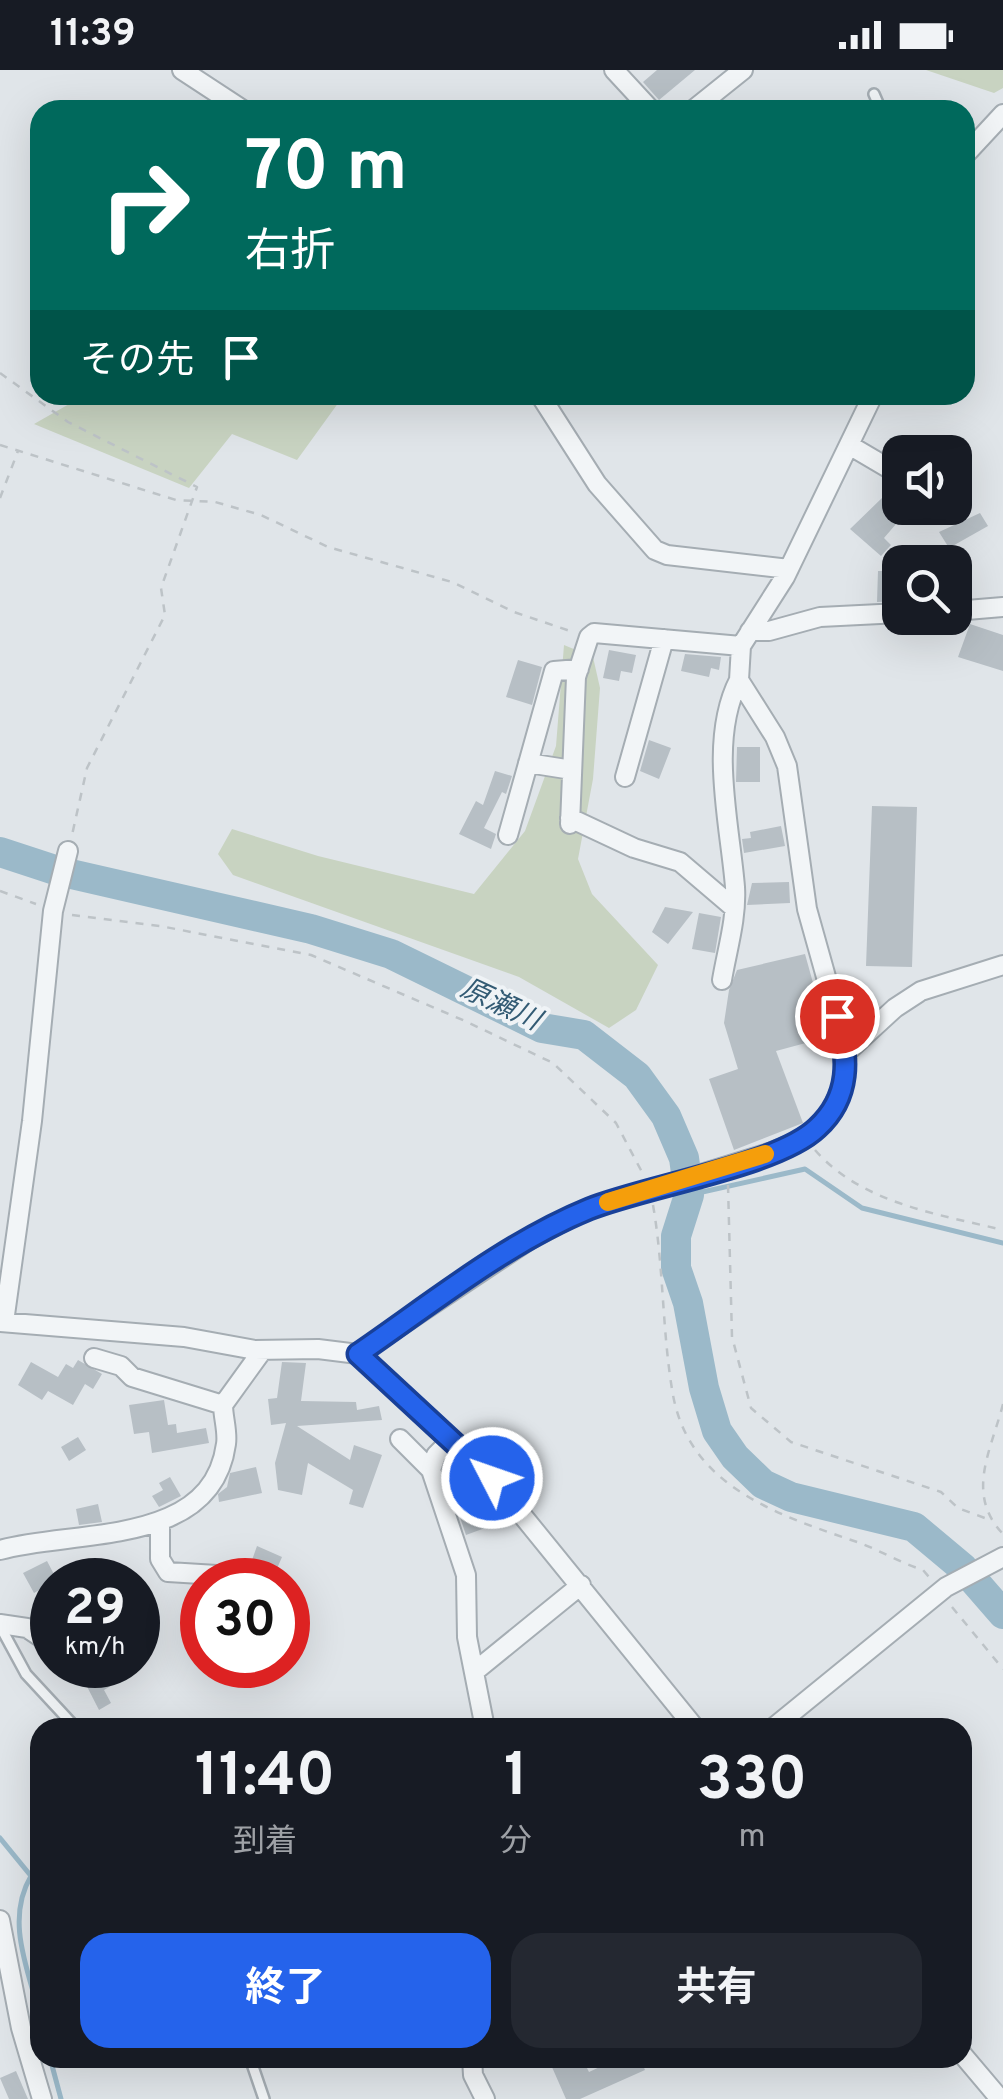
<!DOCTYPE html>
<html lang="ja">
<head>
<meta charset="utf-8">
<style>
	body { margin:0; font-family:Overpass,"Noto Sans JP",sans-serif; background:#242831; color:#f1f3f6; height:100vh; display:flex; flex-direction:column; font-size:38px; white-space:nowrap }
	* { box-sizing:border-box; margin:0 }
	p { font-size:32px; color:#9ea1a6 }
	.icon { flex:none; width:55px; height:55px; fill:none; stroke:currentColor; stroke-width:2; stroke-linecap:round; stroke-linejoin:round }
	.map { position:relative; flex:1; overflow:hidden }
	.panel { position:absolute; left:30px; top:1648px; width:942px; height:350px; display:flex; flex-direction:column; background:#171b24; border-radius:30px; box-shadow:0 10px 40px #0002 }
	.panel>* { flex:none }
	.guide { position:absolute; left:30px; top:30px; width:945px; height:305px; border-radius:30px; box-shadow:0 10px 40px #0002; background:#00695c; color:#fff; overflow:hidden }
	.fabs { position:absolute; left:882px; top:365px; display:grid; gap:20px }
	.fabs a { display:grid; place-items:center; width:90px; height:90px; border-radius:20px; background:#171b24; box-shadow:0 10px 40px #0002; font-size:50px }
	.speed { position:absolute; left:30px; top:1488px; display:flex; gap:20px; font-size:50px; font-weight:700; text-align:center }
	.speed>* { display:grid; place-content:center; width:130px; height:130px; border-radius:50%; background:#171b24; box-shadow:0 10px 40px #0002; line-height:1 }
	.speed small { font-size:25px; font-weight:400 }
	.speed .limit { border:15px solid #d22; background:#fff; color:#111 }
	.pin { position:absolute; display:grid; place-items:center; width:85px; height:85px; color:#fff; margin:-42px; border:5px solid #fff; border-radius:50%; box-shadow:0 2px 10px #0007 }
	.me { position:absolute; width:110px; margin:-55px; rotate:311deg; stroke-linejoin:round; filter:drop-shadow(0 0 8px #0008) }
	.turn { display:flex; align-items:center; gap:35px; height:210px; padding:0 50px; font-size:45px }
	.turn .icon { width:130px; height:130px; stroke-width:2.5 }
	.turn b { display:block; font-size:70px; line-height:85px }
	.then { display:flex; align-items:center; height:95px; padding:0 50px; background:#0003; gap:20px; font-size:38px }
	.eta { display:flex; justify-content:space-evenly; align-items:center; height:170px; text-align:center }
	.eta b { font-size:60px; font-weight:700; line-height:70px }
	.action { display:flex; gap:20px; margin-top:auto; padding:20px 50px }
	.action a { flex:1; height:115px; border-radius:30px; background:#2563eb; color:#fff; font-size:40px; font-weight:700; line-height:115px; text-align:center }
	.action a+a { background:#242831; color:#f1f3f6 }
	.status { display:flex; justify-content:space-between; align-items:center; height:70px; padding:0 50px; background:#171b24; direction:ltr }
	.status svg { height:28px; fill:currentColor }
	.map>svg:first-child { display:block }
</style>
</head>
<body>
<div class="status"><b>11:39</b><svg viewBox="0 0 49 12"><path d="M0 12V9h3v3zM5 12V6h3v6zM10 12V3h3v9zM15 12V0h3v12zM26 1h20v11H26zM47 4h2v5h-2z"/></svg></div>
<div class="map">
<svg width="1003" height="2029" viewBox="0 0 1003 2029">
	<rect width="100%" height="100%" fill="#e0e5e9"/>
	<path fill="#c8d3c1" d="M 926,0 L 1003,0 L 1003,18 L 994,23 Z
		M 85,325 L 344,325 L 297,390 L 232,364 L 189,418 L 34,354 Z
		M 564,575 L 593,587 L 600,618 L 593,709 L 578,789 L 592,824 L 658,895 L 636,940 L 609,958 L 519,907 L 233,805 L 218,784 L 232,759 L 318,786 L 474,824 L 525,761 L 556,676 Z"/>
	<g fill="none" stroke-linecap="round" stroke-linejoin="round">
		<path stroke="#9bb9c9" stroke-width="5" d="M 689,1125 L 805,1099 L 862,1138 L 1003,1173
			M 0,1768 L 31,1806 C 5,1850 28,1899 40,1946
			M 50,1988 L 61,2029"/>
		<path stroke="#9bb9c9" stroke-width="30" d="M 0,782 L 58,801 L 311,859 L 391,884 L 542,958 L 584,965 L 637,1006 L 666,1046 L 684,1088 L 689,1125 L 676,1166 L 676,1198 L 688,1233 L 704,1318 L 717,1361 L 735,1387 L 763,1414 L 791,1427 L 914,1457 L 963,1498 L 1003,1544"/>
	</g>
	<path fill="#b7bfc5" d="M 657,0 L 695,0 L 659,30 L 643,12 Z
		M 882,428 L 902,447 L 884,468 L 891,475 L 881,486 L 850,459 Z
		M 980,443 L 988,456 L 949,478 L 939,462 Z
		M 878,501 L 900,501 L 900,531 L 877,532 Z
		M 970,554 L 1003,565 L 1003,601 L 958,587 Z
		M 609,580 L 636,585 L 632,603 L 621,601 L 619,611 L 603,608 Z
		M 685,584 L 721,587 L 719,600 L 711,598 L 709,607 L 681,601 Z
		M 518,590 L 542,597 L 532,635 L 506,627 Z
		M 649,670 L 671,678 L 659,709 L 640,701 Z
		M 737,677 L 760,677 L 760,712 L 736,712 Z
		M 495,701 L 512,706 L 506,724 L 502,722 L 484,758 L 496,764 L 491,779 L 459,764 L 476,731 L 483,735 Z
		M 872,736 L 917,737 L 912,897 L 866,896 Z
		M 781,756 L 785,776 L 744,783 L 742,769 L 751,768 L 750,762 Z
		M 789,812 L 790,833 L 747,835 L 752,813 Z
		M 665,837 L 693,842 L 668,874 L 652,862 Z
		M 699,843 L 721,847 L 715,883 L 692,879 Z
		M 805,884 L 828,967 L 776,981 L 803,1053 L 734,1080 L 709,1009 L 738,999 L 724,953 L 729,920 L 737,900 Z
		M 78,1290 L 102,1304 L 93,1319 L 85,1314 L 73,1335 L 48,1321 L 42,1330 L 18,1315 L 31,1292 L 58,1307 L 66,1294 L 73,1298 Z
		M 282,1292 L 306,1293 L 301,1331 L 356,1332 L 357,1340 L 379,1336 L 382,1350 L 297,1356 L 350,1390 L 354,1375 L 382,1385 L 363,1438 L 349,1434 L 353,1420 L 308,1393 L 302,1425 L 278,1420 L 275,1393 L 286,1353 L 271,1355 L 268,1329 L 277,1328 Z
		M 164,1330 L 168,1355 L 176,1354 L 177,1363 L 206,1358 L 209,1373 L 152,1383 L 149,1362 L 134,1364 L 129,1335 Z
		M 78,1367 L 86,1380 L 69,1391 L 61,1377 Z
		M 256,1397 L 262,1423 L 219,1432 L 218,1424 L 227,1417 L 230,1403 Z
		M 457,1405 L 470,1441 L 477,1438 L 485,1458 L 466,1465 L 447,1409 Z
		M 170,1407 L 181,1426 L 159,1437 L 152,1426 L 163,1420 L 159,1413 Z
		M 98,1434 L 102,1452 L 79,1455 L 76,1439 Z
		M 257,1476 L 282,1487 L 272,1510 L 245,1510 Z
		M 47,1491 L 57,1510 L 34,1523 L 23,1503 Z
		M 76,1595 L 104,1595 L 114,1614 L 104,1620 L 111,1633 L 99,1640 Z
		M 548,1988 L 582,1988 L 589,2002 L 619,1988 L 640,1988 L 645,2000 L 580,2029 L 566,2029 Z
		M 16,2001 L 28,2029 L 9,2029 L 0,2008 Z"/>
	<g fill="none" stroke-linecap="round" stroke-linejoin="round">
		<defs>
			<path id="lane" d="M 874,24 L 881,40
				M 0,1556 L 26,1604 L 76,1658
				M 250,1988 L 264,2029"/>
			<path id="street" d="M 182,0 L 243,40
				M 614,0 L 651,40
				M 693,40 L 743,0
				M 965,85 L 1003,44
				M 540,325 L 597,414 L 655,480 L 667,485 L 789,499
				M 849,375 L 900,405
				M 950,438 L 955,442
				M 955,541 L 1003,537
				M 750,561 L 769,561 L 820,547 L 900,543
				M 528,693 L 572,700
				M 625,707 L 664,569
				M 570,748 L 634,778 L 680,792 L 734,838
				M 570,754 L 576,607 L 589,567 L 594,563 L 741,576
				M 508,765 L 554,601 L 579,599
				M 722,910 C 727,880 737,848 735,817 C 730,754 708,670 739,610
				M 847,982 L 895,938 L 921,921 L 1003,895
				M 0,1252 L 184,1267 L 255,1280 L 318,1279 L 358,1284 L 492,1408 L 695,1658
				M 4,1252 L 32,1051 L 53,841 L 68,781
				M 358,1284 L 529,1170 L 585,1140 L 772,1082 L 804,1069 L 830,1044 L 844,1012 L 847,982 L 807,839 L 787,696 L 775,667 L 739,610 L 741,576 L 785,507 L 873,325
				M 94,1288 L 121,1296 L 132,1307 L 223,1335
				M 400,1369 L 431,1400
				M 450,1371 L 436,1385 L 431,1400 L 466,1505 L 467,1567 L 485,1658
				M 160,1453 L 160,1489 L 168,1502 L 233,1506
				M 0,1480 C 74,1459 212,1478 226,1374 C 228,1362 223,1347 223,1335 L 262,1281
				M 0,1554 L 27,1558 L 51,1574
				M 474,1602 L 581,1515
				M 773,1658 L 946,1517 L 1003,1487
				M 0,1850 L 21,1958 L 42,2029
				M 962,1984 L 1000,2029
				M 472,1988 L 473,2005 L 485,2029"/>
		</defs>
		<use href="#lane" stroke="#a5adb3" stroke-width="14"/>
		<use href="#street" stroke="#a5adb3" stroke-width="22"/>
		<path stroke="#bdc3c7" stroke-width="2.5" stroke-dasharray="8 8" stroke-linecap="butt" d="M 0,303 L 68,352 L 197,417 L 161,518 L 165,545 L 87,698 L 72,765
			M 0,375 L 176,430 L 215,432 L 261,445 L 328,477 L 452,512 L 514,542 L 573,562
			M 0,428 L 18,381
			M 0,821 L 36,834
			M 72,845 L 160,856 L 311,885 L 465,951 L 553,993 L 616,1053 L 643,1104
			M 815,1080 C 861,1133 937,1144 1003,1160
			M 728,1115 L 732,1267 L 751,1338 L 791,1372 L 941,1422 L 958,1438 L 990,1450
			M 653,1135 C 664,1198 662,1263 673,1325 C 690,1418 781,1446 860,1473 C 881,1481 901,1493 923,1500 L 929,1507
			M 1003,1334 C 991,1381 965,1424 1003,1464
			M 952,1537 L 1003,1599"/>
		<use href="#lane" stroke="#f2f5f7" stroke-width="9"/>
		<use href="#street" stroke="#f2f5f7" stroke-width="18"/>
	</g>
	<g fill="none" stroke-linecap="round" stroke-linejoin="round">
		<defs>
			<path id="route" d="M 492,1408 L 358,1284 C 431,1234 506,1173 589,1139 C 646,1116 777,1096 817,1058 C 851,1027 849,987 837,946"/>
		</defs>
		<use href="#route" stroke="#184099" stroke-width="25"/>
		<use href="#route" stroke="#2563eb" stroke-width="18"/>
		<path stroke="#f59e0b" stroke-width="18" d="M 608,1132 L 765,1084"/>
	</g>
	<g text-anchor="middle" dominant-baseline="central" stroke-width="8" stroke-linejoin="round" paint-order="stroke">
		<g font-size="28" font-style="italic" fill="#335b74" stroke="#eff3f6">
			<text transform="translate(500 936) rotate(25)">原瀬川</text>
		</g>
	</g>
</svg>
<div class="fabs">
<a><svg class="icon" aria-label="sound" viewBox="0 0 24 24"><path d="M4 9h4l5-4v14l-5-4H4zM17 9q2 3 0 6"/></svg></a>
<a><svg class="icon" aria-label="search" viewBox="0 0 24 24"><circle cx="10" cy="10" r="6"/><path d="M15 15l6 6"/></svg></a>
</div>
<div class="speed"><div>29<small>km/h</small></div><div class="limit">30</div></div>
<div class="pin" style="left:837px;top:946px;background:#d93025"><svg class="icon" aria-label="arrive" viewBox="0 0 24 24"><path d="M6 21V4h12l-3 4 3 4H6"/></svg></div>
<svg class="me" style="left:492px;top:1408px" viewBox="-20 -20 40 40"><circle r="17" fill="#2563eb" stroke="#fff" stroke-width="3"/><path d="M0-11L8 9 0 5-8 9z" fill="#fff"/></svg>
<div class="guide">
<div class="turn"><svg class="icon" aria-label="right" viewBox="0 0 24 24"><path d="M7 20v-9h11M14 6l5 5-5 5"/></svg><div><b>70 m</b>右折</div></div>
<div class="then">その先<svg class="icon" aria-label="arrive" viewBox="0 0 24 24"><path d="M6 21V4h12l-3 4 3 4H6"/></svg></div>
</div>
<section class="panel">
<div class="eta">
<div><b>11:40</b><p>到着</p></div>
<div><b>1</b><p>分</p></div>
<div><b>330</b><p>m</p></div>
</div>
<div class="action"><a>終了</a><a>共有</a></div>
</section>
</div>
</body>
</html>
